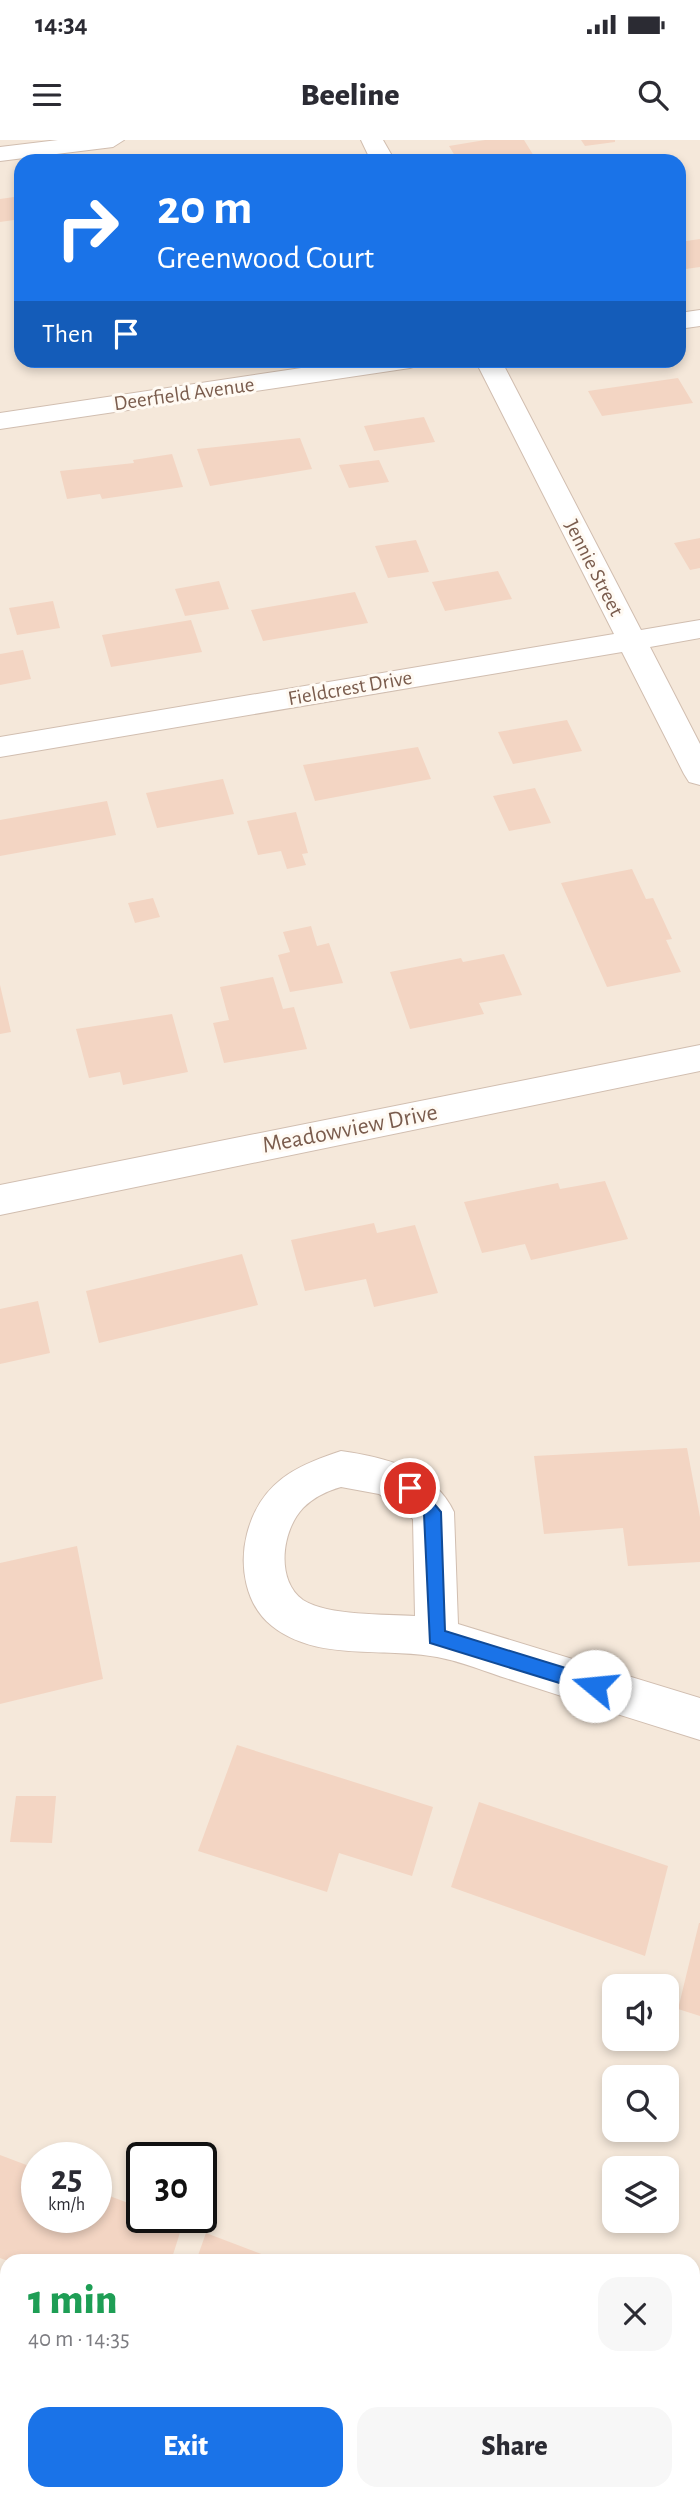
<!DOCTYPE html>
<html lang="en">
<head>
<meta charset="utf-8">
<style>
	body { margin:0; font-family:"Alegreya Sans",sans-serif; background:#f7f7f7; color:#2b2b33; height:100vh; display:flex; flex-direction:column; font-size:26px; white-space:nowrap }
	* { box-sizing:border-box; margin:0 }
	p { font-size:23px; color:#7c7c81 }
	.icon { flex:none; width:38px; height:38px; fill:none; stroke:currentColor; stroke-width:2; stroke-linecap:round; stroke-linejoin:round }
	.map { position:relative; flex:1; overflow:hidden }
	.drawer { position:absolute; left:0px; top:2114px; width:700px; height:247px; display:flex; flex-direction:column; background:#fff; border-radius:21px 21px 0 0; box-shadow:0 4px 10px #0003 }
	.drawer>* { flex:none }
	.guide { position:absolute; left:14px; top:14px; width:672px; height:214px; border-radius:21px; box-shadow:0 4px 10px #0003; background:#1a73e8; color:#fff; overflow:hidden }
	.fabs { position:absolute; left:602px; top:1834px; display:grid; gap:14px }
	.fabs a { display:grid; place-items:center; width:77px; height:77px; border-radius:14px; background:#fff; box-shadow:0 4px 10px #0003; font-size:35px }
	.speed { position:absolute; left:21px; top:2002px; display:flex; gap:14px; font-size:35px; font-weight:700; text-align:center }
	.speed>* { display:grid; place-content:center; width:91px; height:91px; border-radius:50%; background:#fff; box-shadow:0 4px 10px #0003; line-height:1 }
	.speed small { font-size:18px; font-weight:400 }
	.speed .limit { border:4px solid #111; border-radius:10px; background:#fff; color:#111 }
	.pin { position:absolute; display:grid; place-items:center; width:60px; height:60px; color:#fff; margin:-30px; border:4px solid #fff; border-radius:50%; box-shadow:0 2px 7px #0007 }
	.me { position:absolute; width:77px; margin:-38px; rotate:287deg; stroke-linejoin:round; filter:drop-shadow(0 0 5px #0008) }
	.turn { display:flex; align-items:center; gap:24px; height:147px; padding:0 28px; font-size:32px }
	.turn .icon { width:91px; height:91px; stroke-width:2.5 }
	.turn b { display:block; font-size:49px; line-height:60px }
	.then { display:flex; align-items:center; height:66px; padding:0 28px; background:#0003; gap:14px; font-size:26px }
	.round { display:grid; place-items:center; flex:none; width:74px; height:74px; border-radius:21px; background:#f7f7f7 }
	.head { display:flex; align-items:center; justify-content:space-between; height:119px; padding:0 28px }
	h1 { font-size:42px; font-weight:800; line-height:52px; color:#1e9e55 }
	.action { display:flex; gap:14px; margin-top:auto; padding:14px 28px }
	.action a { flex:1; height:80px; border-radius:21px; background:#1a73e8; color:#fff; font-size:28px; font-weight:800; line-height:80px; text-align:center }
	.action a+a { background:#f7f7f7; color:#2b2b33 }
	.status { display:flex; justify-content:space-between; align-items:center; height:49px; padding:0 35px; background:#fff; direction:ltr }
	.status svg { height:19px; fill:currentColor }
	header { display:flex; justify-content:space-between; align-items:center; height:91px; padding:0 28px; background:#fff; font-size:32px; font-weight:800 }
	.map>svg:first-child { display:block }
</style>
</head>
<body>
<div class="status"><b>14:34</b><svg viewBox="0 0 49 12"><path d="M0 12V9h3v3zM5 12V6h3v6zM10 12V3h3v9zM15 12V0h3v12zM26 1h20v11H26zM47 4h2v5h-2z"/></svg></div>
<header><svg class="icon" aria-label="menu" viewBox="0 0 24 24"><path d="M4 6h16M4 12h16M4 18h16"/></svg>Beeline<svg class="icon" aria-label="search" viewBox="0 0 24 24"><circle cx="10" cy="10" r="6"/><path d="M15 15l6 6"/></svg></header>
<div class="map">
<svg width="700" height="2360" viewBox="0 0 700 2360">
	<rect width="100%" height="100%" fill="#fdf6ec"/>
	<path fill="#f5e8da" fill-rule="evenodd" d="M 0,0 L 700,0 L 700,2360 L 0,2360 ZM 21,21 L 679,21 L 679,220 L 21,220 ZM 614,1846 L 667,1846 L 667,1899 L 614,1899 ZM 614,1937 L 667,1937 L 667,1990 L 614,1990 ZM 37,2018 L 96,2018 L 96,2077 L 37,2077 ZM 142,2018 L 201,2018 L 201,2077 L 142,2077 ZM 614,2028 L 667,2028 L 667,2081 L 614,2081 ZM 7,2121 L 693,2121 L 693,2354 L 7,2354 Z"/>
	<path fill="#f3d5c3" d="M 485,0 L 524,0 L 537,21 L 458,21 L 449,6 Z
		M 581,0 L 615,0 L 615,2 L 585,6 Z
		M 21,56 L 21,79 L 0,82 L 0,59 Z
		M 700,99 L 700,127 L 679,130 L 679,102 Z
		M 678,238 L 693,263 L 602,276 L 588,251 Z
		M 424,277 L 435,302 L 374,311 L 364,286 Z
		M 300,298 L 312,329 L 210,346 L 197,309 Z
		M 172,314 L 183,347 L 102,359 L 100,354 L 67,359 L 60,331 L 134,323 L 133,320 Z
		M 379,320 L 389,342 L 349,348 L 339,325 Z
		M 700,398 L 700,428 L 690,430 L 674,403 Z
		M 416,400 L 429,432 L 388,438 L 375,406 Z
		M 498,431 L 512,459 L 445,471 L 432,442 Z
		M 219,441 L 229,469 L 185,476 L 175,449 Z
		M 355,452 L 368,483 L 263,501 L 251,470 Z
		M 53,461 L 60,488 L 17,495 L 9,468 Z
		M 191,480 L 202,512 L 111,527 L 102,495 Z
		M 23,510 L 31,539 L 0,545 L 0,514 Z
		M 567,580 L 582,611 L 513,624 L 498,592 Z
		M 418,607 L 431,639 L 315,661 L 303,625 Z
		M 223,639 L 234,674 L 157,688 L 146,653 Z
		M 535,648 L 551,683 L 509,691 L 493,656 Z
		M 107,661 L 116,695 L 0,716 L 0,680 Z
		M 296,672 L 308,713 L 302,714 L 306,725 L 287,729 L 281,711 L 258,715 L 247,681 Z
		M 632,729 L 646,759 L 653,758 L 672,799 L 666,800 L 681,832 L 607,847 L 561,743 Z
		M 153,758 L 160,777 L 135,783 L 128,763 Z
		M 311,786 L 317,806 L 329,803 L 343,843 L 290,852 L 278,815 L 290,812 L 283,792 Z
		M 504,814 L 522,855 L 479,863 L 484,874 L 410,889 L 390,832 L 461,818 L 463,822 Z
		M 273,837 L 283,869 L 294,867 L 307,909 L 224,923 L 213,883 L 229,880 L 220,847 Z
		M 0,845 L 11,892 L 0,894 Z
		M 172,874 L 188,932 L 123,945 L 120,932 L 89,938 L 76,889 Z
		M 605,1041 L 628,1099 L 531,1120 L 525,1104 L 482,1113 L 464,1062 L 558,1043 L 560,1049 Z
		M 374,1083 L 377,1093 L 415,1085 L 438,1153 L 374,1167 L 366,1139 L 305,1151 L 291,1100 Z
		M 242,1114 L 258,1165 L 99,1203 L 86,1151 Z
		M 38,1161 L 50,1213 L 0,1224 L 0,1169 Z
		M 687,1308 L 700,1377 L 700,1422 L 628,1426 L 623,1388 L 544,1394 L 534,1316 Z
		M 77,1406 L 103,1539 L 0,1564 L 0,1423 Z
		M 237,1605 L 433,1667 L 412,1736 L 339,1713 L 327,1752 L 198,1711 Z
		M 16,1656 L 56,1656 L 52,1703 L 10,1702 Z
		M 479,1662 L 668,1726 L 645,1816 L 451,1747 Z
		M 699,1783 L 700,1783 L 700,1876 L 678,1869 Z
		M 0,2015 L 37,2029 L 37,2077 L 96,2077 L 96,2051 L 142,2068 L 142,2077 L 167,2077 L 183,2083 L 171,2121 L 8,2121 L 0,2118 Z
		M 206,2093 L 280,2121 L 196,2121 Z
		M 696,2233 L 700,2234 L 700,2360 L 669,2360 L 671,2354 L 693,2354 L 693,2247 Z"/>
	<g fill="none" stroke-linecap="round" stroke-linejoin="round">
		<defs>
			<path id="minor" d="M 58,0 L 124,0 L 113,7 L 0,21 L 0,7 Z
				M 361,0 L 383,0 L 395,21 L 371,21 Z
				M 700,170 L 700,186 L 679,189 L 679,173 Z
				M 355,220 L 423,220 L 419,225 L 410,228 L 0,289 L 0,273 Z
				M 475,220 L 501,220 L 641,490 L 700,480 L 700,498 L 650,507 L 700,604 L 700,645 L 689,642 L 684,634 L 622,512 L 0,617 L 0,597 L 614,494 Z
				M 700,905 L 700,931 L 0,1075 L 0,1045 Z
				M 341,1311 C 384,1317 434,1329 454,1372 L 458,1484 L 700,1558 L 700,1600 C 639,1581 579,1562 518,1542 C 491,1534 464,1522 437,1517 C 384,1507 317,1522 272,1486 C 245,1465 239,1425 247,1394 C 260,1343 295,1326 341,1311 ZM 341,1347 L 379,1354 L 413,1379 L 415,1476 C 386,1474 328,1476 303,1460 C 275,1440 282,1390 303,1368 C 314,1357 327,1351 341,1347 Z
				M 7,2339 L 7,2354 L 67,2354 L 69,2360 L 3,2360 L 1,2354 Z"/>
		</defs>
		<use href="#minor" stroke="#d1beb0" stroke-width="2"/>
		<use href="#minor" fill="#fff" fill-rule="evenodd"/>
	</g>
	<path fill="#1a73e8" stroke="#114b97" stroke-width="2" d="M 410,1340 L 416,1342 L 441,1372 L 445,1491 L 595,1537 L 601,1540 L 604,1546 L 601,1552 L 595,1554 L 430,1503 L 424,1374 L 402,1348 Z"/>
	<g text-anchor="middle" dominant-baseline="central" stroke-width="6" stroke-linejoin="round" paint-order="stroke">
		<g font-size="21" fill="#7a5c4d" stroke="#fffaf3">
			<text transform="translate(184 254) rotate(-8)">Deerfield Avenue</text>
			<text transform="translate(594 428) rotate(63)">Jennie Street</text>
			<text transform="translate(350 548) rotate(-10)">Fieldcrest Drive</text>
		</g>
		<g font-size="24" fill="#7a5c4d" stroke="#fffaf3">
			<text transform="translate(350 989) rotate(-11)">Meadowview Drive</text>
		</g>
	</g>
</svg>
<div class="fabs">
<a><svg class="icon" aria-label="sound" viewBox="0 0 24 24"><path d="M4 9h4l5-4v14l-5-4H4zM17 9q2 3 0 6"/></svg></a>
<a><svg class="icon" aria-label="search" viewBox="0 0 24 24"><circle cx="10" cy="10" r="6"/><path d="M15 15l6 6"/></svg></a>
<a><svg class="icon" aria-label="layers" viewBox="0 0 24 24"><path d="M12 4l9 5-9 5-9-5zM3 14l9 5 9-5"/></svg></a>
</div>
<div class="speed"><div>25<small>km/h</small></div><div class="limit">30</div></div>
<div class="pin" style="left:410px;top:1348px;background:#d93025"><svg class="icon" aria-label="arrive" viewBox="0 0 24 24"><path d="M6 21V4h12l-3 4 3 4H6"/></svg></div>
<svg class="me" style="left:595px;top:1546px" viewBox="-20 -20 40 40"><circle r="19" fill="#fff"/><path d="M0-13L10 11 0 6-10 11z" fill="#1a73e8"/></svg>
<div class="guide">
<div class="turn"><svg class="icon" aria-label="right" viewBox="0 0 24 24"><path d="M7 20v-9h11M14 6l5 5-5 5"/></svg><div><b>20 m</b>Greenwood Court</div></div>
<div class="then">Then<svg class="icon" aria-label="arrive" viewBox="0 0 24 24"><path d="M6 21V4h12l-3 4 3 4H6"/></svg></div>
</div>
<section class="drawer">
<div class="head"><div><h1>1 min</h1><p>40 m · 14:35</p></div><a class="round"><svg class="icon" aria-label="close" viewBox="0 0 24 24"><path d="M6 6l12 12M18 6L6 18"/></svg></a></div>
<div class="action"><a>Exit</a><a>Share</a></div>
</section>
</div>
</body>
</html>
